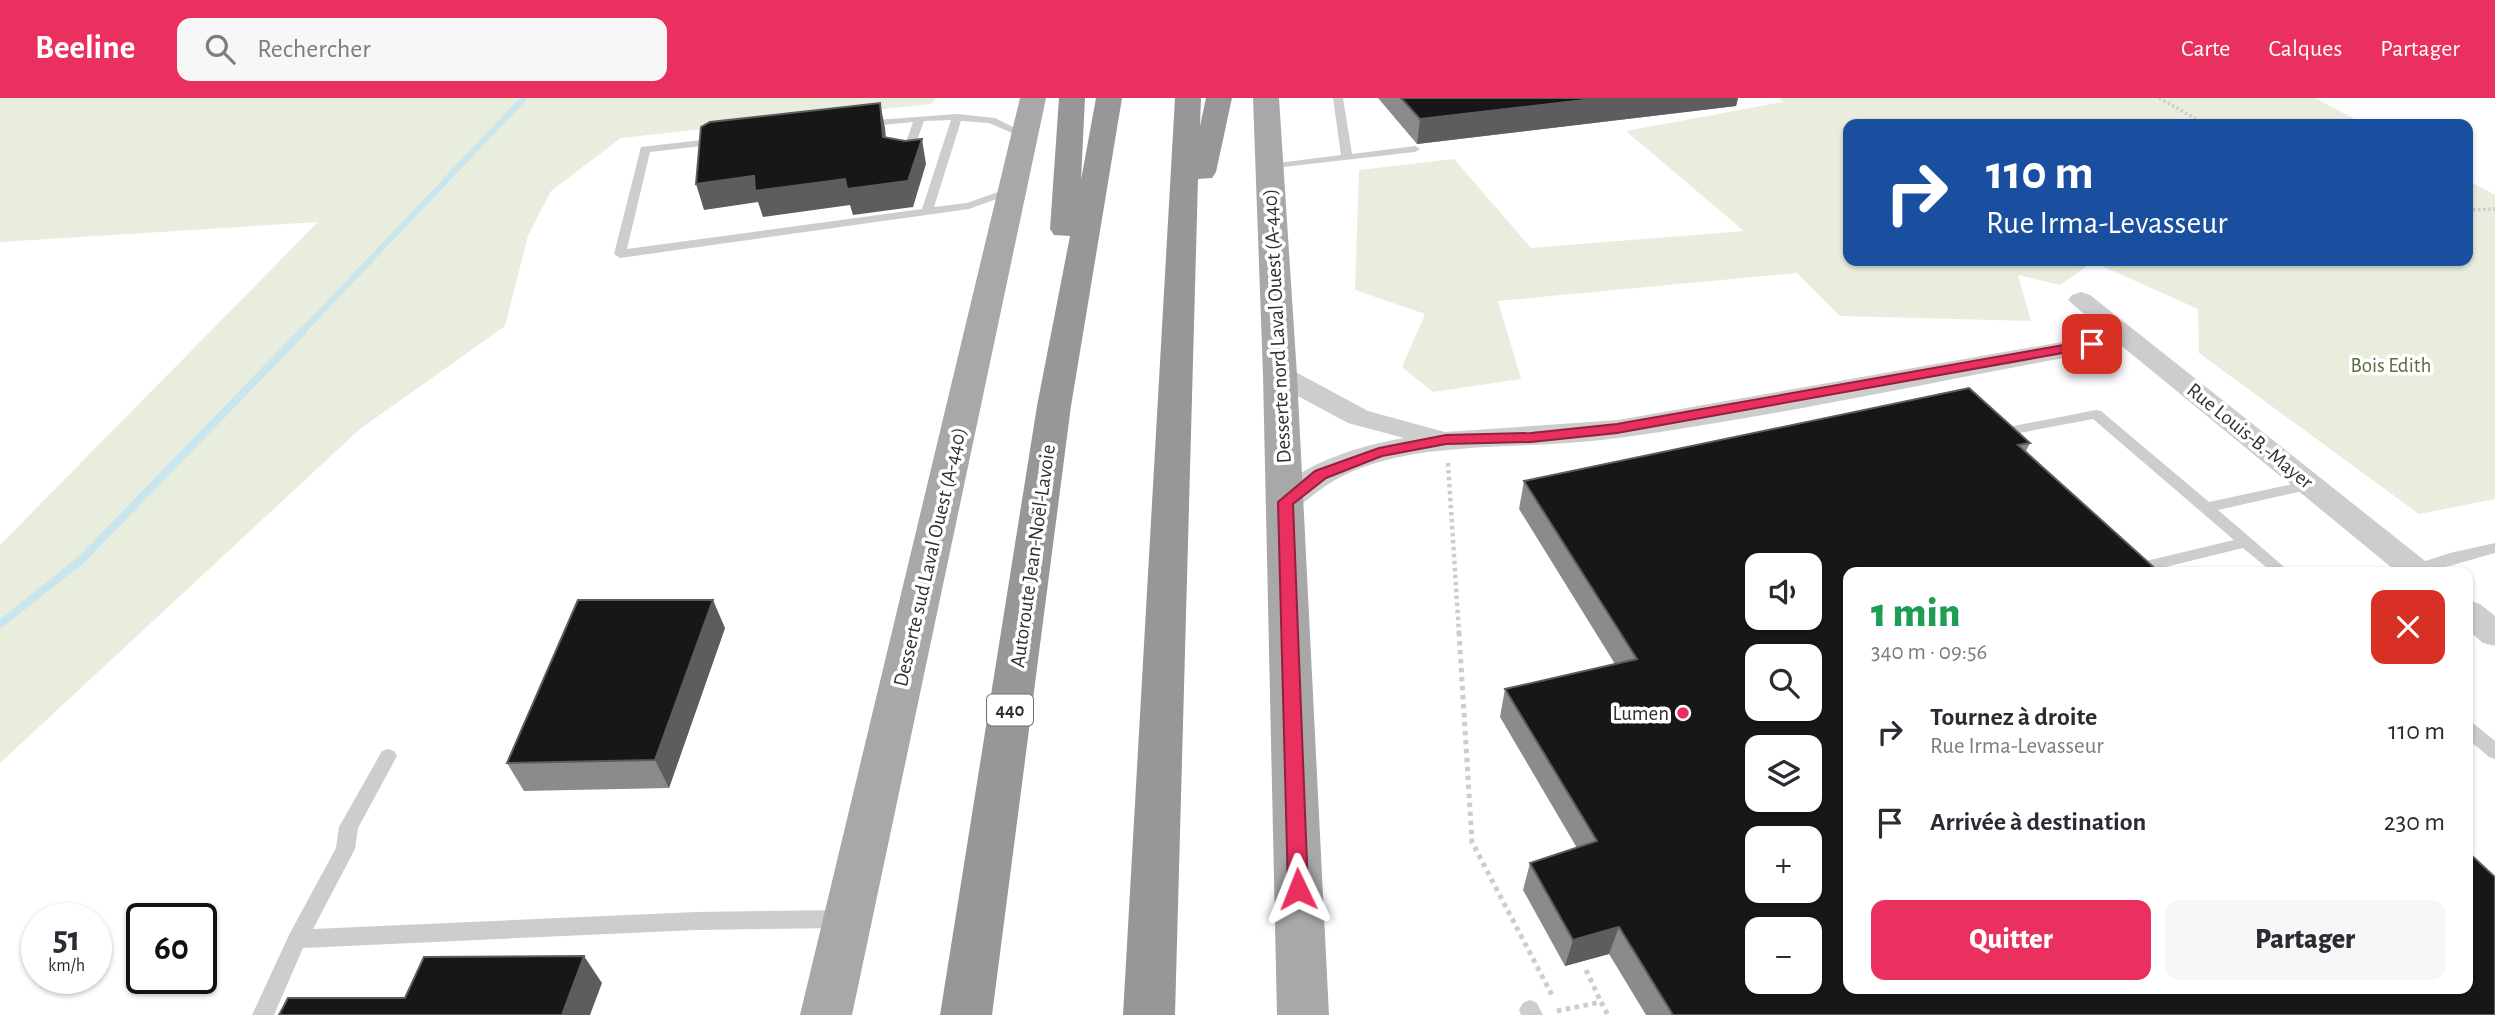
<!DOCTYPE html>
<html lang="fr">
<head>
<meta charset="utf-8">
<style>
	body { margin:0; font-family:"Alegreya Sans",sans-serif; background:#f7f7f7; color:#2b2b33; height:100vh; display:flex; flex-direction:column; font-size:26px; white-space:nowrap }
	* { box-sizing:border-box; margin:0 }
	p { font-size:23px; color:#7c7c81 }
	.icon { flex:none; width:38px; height:38px; fill:none; stroke:currentColor; stroke-width:2; stroke-linecap:round; stroke-linejoin:round }
	.map { position:relative; flex:1; overflow:hidden }
	.details { position:absolute; left:1843px; top:469px; width:630px; height:427px; display:flex; flex-direction:column; background:#fff; border-radius:14px; box-shadow:0 2px 5px #0004 }
	.details>* { flex:none }
	.banner { position:absolute; left:1843px; top:21px; width:630px; height:147px; border-radius:14px; box-shadow:0 2px 5px #0004; background:#1a4fa0; color:#fff; overflow:hidden }
	.tools { position:absolute; left:1745px; top:455px; display:grid; gap:14px }
	.tools a { display:grid; place-items:center; width:77px; height:77px; border-radius:14px; background:#fff; box-shadow:0 2px 5px #0004; font-size:35px }
	.speed { position:absolute; left:21px; top:805px; display:flex; gap:14px; font-size:35px; font-weight:700; text-align:center }
	.speed>* { display:grid; place-content:center; width:91px; height:91px; border-radius:50%; background:#fff; box-shadow:0 2px 5px #0004; line-height:1 }
	.speed small { font-size:18px; font-weight:400 }
	.speed .limit { border:4px solid #111; border-radius:10px; background:#fff; color:#111 }
	.pin { position:absolute; display:grid; place-items:center; width:60px; height:60px; color:#fff; margin:-30px; border-radius:14px; box-shadow:0 4px 10px #0006 }
	.me { position:absolute; width:77px; margin:-38px; rotate:358deg; stroke-linejoin:round; filter:drop-shadow(0 0 5px #0008) }
	.turn { display:flex; align-items:center; gap:24px; height:147px; padding:0 28px; font-size:32px }
	.turn .icon { width:91px; height:91px; stroke-width:2.5 }
	.turn b { display:block; font-size:49px; line-height:60px }
	.round { display:grid; place-items:center; flex:none; width:74px; height:74px; border-radius:14px; background:#f7f7f7 }
	.head { display:flex; align-items:center; justify-content:space-between; height:119px; padding:0 28px }
	h1 { font-size:42px; font-weight:800; line-height:52px; color:#1e9e55 }
	.cta { display:flex; gap:14px; margin-top:auto; padding:14px 28px }
	.cta a { flex:1; height:80px; border-radius:14px; background:#e9305f; color:#fff; font-size:28px; font-weight:800; line-height:80px; text-align:center }
	.cta a+a { background:#f7f7f7; color:#2b2b33 }
	ul { padding:0; list-style:none }
	li { display:flex; align-items:center; gap:21px; height:91px; padding:0 28px }
	li div { flex:1 }
	li b { display:block; font-size:26px }
	li em { font-style:normal }
	header { display:flex; align-items:center; gap:42px; box-sizing:border-box; height:98px; padding:0 35px; background:#e9305f; color:#fff }
	header strong { font-size:33px }
	nav { display:flex; gap:38px; margin-inline-start:auto; font-size:24px }
	.search { width:490px; height:63px; background:#f7f7f7; display:flex; align-items:center; gap:18px; box-sizing:border-box; padding:0 24px; border-radius:14px; color:#7c7c81; font-size:26px }
	.map>svg:first-child { display:block }
</style>
</head>
<body>
<header>
<strong>Beeline</strong>
<div class="search"><svg class="icon" aria-label="search" viewBox="0 0 24 24"><circle cx="10" cy="10" r="6"/><path d="M15 15l6 6"/></svg>Rechercher</div>
<nav><a>Carte</a><a>Calques</a><a>Partager</a></nav>
</header>
<div class="map">
<svg width="2495" height="917" viewBox="0 0 2495 917">
	<rect width="100%" height="100%" fill="#fff"/>
	<path fill="#e8eddd" d="M 0,0 L 936,0 L 931,6 L 621,40 L 551,93 L 528,138 L 505,228 L 360,331 L 0,665 L 0,447 L 318,124 L 0,144 Z
		M 1779,0 L 2315,0 L 2364,26 L 1848,26 L 1848,163 L 2468,163 L 2468,82 L 2495,97 L 2495,401 L 2419,416 L 2199,255 L 2198,211 L 2093,164 L 2060,187 L 2018,177 L 2031,223 L 1840,218 L 1797,175 L 1498,203 L 1521,281 L 1433,294 L 1402,269 L 1425,216 L 1355,192 L 1359,72 L 1454,61 L 1531,150 L 1744,133 L 1626,33 L 1783,4 Z"/>
	<g fill="none" stroke-linecap="round" stroke-linejoin="round">
		<path stroke="#c9e5ed" stroke-width="6" d="M 300,236 L 524,0"/>
		<path stroke="#c9e5ed" stroke-width="8" d="M 0,526 L 82,461 L 302,234"/>
		<path stroke="#cdcdcd" stroke-width="3.5" stroke-dasharray="2.5 2.5" stroke-linecap="butt" d="M 2159,0 L 2205,26
			M 2468,112 L 2495,111"/>
		<path stroke="#cdcdcd" stroke-width="4.5" stroke-dasharray="3.5 3.5" stroke-linecap="butt" d="M 1448,365 L 1459,535"/>
		<path stroke="#cdcdcd" stroke-width="5" stroke-dasharray="4.5 4.5" stroke-linecap="butt" d="M 1459,534 L 1472,744 L 1553,899
			M 1586,872 L 1601,904
			M 1557,913 L 1601,904 L 1608,917"/>
		<path fill="#cdcdcd" fill-rule="evenodd" d="M 1333,0 L 1343,0 L 1352,56 L 1415,48 L 1420,51 L 1415,54 L 1266,71 L 1266,67 L 1270,66 L 1341,57 Z
			M 957,16 L 995,20 L 1029,37 L 1024,40 L 989,25 L 961,23 L 934,109 L 967,105 L 1012,89 L 1018,92 L 1016,94 L 969,111 L 620,160 L 614,156 L 641,49 L 719,40 L 724,43 L 719,46 L 650,54 L 627,151 L 922,111 L 951,22 L 924,23 L 912,56 L 907,59 L 902,56 L 913,24 L 863,29 L 858,26 L 863,23 Z
			M 2096,312 L 2101,313 L 2209,404 L 2311,382 L 2316,384 L 2318,387 L 2316,390 L 2218,412 L 2290,474 L 2272,474 L 2243,450 L 2145,474 L 2124,474 L 2125,468 L 2234,442 L 2093,321 L 2003,338 L 1996,334 L 2003,330 Z
			M 2495,445 L 2495,455 C 2468,462 2437,474 2409,474 L 2408,472 L 2410,468 L 2450,455 Z
			M 2468,624 L 2474,626 L 2495,643 L 2495,661 L 2489,659 L 2468,641 Z
			M 388,651 L 394,653 L 397,658 L 358,730 L 355,751 L 313,831 L 696,814 L 842,812 L 849,815 L 852,821 L 849,827 L 842,830 L 696,832 L 303,850 L 274,917 L 252,917 L 290,835 L 336,750 L 339,729 L 382,653 Z
			M 1530,902 L 1537,905 L 1543,917 L 1521,917 L 1519,912 L 1523,905 Z"/>
		<path fill="#cdcdcd" fill-rule="evenodd" d="M 2081,194 L 2090,197 L 2429,466 L 2434,474 L 2397,474 L 2123,249 C 1955,279 1787,317 1618,340 C 1555,349 1491,346 1428,354 C 1393,359 1354,368 1324,389 C 1307,400 1296,417 1274,411 L 1270,404 C 1293,366 1363,347 1404,340 L 1348,325 L 1270,283 L 1266,277 L 1270,271 L 1280,269 L 1290,271 L 1368,313 L 1445,334 L 1618,322 L 2107,236 L 2068,202 L 2072,197 Z
			M 2468,502 L 2480,506 L 2495,518 L 2495,548 L 2483,545 L 2468,532 Z"/>
		<path fill="#a8a8a8" fill-rule="evenodd" d="M 1020,0 L 1046,0 L 852,917 L 800,917 Z
			M 1253,0 L 1279,0 L 1297,277 L 1329,917 L 1277,917 L 1263,277 Z"/>
		<path fill="#979797" fill-rule="evenodd" d="M 1059,0 L 1085,0 L 1081,82 L 1096,0 L 1122,0 L 1071,308 L 992,917 L 940,917 L 1037,308 L 1070,138 L 1054,137 L 1050,131 Z
			M 1175,0 L 1201,0 L 1200,28 L 1206,0 L 1232,0 L 1216,74 L 1212,80 L 1198,81 L 1175,917 L 1123,917 Z"/>
	</g>
	<path fill="#8b8b8b" d="M 1378,0 L 1738,0 L 1736,8 L 1417,46 Z
		M 2030,345 L 2026,353 L 2495,917 L 1646,917 L 1609,856 L 1565,868 L 1523,792 L 1530,765 L 1577,750 L 1500,619 L 1505,591 L 1615,566 L 1519,411 L 1524,383 Z
		M 725,530 L 669,690 L 524,693 L 507,665 Z"/>
	<path fill="#5d5d5d" d="M 1602,0 L 1738,0 L 1736,8 L 1417,46 L 1420,21 Z
		M 880,5 L 885,30 L 888,64 L 883,39 Z
		M 922,41 L 926,66 L 913,109 L 853,117 L 850,107 L 763,119 L 758,104 L 704,112 L 696,86 Z
		M 713,502 L 725,530 L 669,690 L 655,662 Z
		M 1619,829 L 1609,856 L 1565,868 L 1573,842 Z
		M 584,858 L 602,885 L 590,917 L 562,917 Z"/>
	<path fill="#171717" stroke="#5d5d5d" stroke-width="2" fill-rule="evenodd" d="M 1401,0 L 1602,0 L 1420,21 Z
		M 880,5 L 883,39 L 905,43 L 922,41 L 908,83 L 847,91 L 845,81 L 755,93 L 754,78 L 696,86 L 701,29 L 710,24 Z
		M 1969,290 L 2030,345 L 2018,347 L 2159,474 L 1848,474 L 1848,891 L 2468,891 L 2468,754 L 2495,779 L 2495,917 L 1673,917 L 1619,829 L 1573,842 L 1530,765 L 1597,743 L 1505,591 L 1637,561 L 1524,383 ZM 1757,467 L 1810,467 L 1810,520 L 1757,520 ZM 1757,558 L 1810,558 L 1810,611 L 1757,611 ZM 1757,649 L 1810,649 L 1810,702 L 1757,702 ZM 1757,740 L 1810,740 L 1810,793 L 1757,793 ZM 1757,831 L 1810,831 L 1810,884 L 1757,884 Z
		M 578,502 L 713,502 L 655,662 L 507,665 Z
		M 584,858 L 562,917 L 279,917 L 288,900 L 405,900 L 424,859 Z"/>
	<path fill="#e9305f" stroke="#971f3e" stroke-width="2" d="M 2092,242 L 2098,246 L 2096,249 L 1617,335 L 1531,344 L 1446,346 L 1382,358 L 1326,380 L 1293,406 L 1308,791 L 1305,798 L 1298,800 L 1291,798 L 1288,791 L 1278,404 L 1315,373 L 1379,350 L 1446,337 L 1531,335 L 1617,326 Z"/>
	<circle fill="#e9305f" stroke="#fff" stroke-width="2.5" cx="1683" cy="615" r="7"/>
	<g text-anchor="middle" dominant-baseline="central" stroke-width="7" stroke-linejoin="round" paint-order="stroke">
		<rect fill="#fff" stroke="#6e6e6e" stroke-width="2" x="987" y="596.5" width="46" height="31" rx="5"/>
		<g font-size="19" font-weight="bold" fill="#303030">
			<text x="1010" y="612">440</text>
		</g>
		<g font-size="21" fill="#303030" stroke="#fff">
			<text transform="translate(1277 228) rotate(-93)">Desserte nord Laval Ouest (A-440)</text>
			<text transform="translate(2250 338) rotate(39)">Rue Louis-B.-Mayer</text>
			<text transform="translate(1033 458) rotate(-82)">Autoroute Jean-Noël-Lavoie</text>
			<text transform="translate(930 459) rotate(-77)">Desserte sud Laval Ouest (A-440)</text>
		</g>
		<g font-size="21" fill="#5b6d3c" stroke="#fff">
			<text x="2391" y="267">Bois Edith</text>
		</g>
		<g font-size="21" fill="#303030" stroke="#fff" text-anchor="end">
			<text x="1669" y="615">Lumen</text>
		</g>
	</g>
</svg>
<div class="tools">
<a><svg class="icon" aria-label="sound" viewBox="0 0 24 24"><path d="M4 9h4l5-4v14l-5-4H4zM17 9q2 3 0 6"/></svg></a>
<a><svg class="icon" aria-label="search" viewBox="0 0 24 24"><circle cx="10" cy="10" r="6"/><path d="M15 15l6 6"/></svg></a>
<a><svg class="icon" aria-label="layers" viewBox="0 0 24 24"><path d="M12 4l9 5-9 5-9-5zM3 14l9 5 9-5"/></svg></a>
<a>+</a>
<a>−</a>
</div>
<div class="speed"><div>51<small>km/h</small></div><div class="limit">60</div></div>
<div class="pin" style="left:2092px;top:246px;background:#d93025"><svg class="icon" aria-label="arrive" viewBox="0 0 24 24"><path d="M6 21V4h12l-3 4 3 4H6"/></svg></div>
<svg class="me" style="left:1298px;top:791px" viewBox="-20 -20 40 40"><path d="M0-17L14 15 0 8-14 15z" fill="#e9305f" stroke="#fff" stroke-width="4"/></svg>
<div class="banner">
<div class="turn"><svg class="icon" aria-label="right" viewBox="0 0 24 24"><path d="M7 20v-9h11M14 6l5 5-5 5"/></svg><div><b>110 m</b>Rue Irma-Levasseur</div></div>
</div>
<section class="details">
<div class="head"><div><h1>1 min</h1><p>340 m · 09:56</p></div><a class="round" style="background:#d93025;color:#fff"><svg class="icon" aria-label="close" viewBox="0 0 24 24"><path d="M6 6l12 12M18 6L6 18"/></svg></a></div>
<ul>
<li><svg class="icon" aria-label="right" viewBox="0 0 24 24"><path d="M7 20v-9h11M14 6l5 5-5 5"/></svg><div><b>Tournez à droite</b><p>Rue Irma-Levasseur</p></div><em>110 m</em></li>
<li><svg class="icon" aria-label="arrive" viewBox="0 0 24 24"><path d="M6 21V4h12l-3 4 3 4H6"/></svg><div><b>Arrivée à destination</b></div><em>230 m</em></li>
</ul>
<div class="cta"><a>Quitter</a><a>Partager</a></div>
</section>
</div>
</body>
</html>
